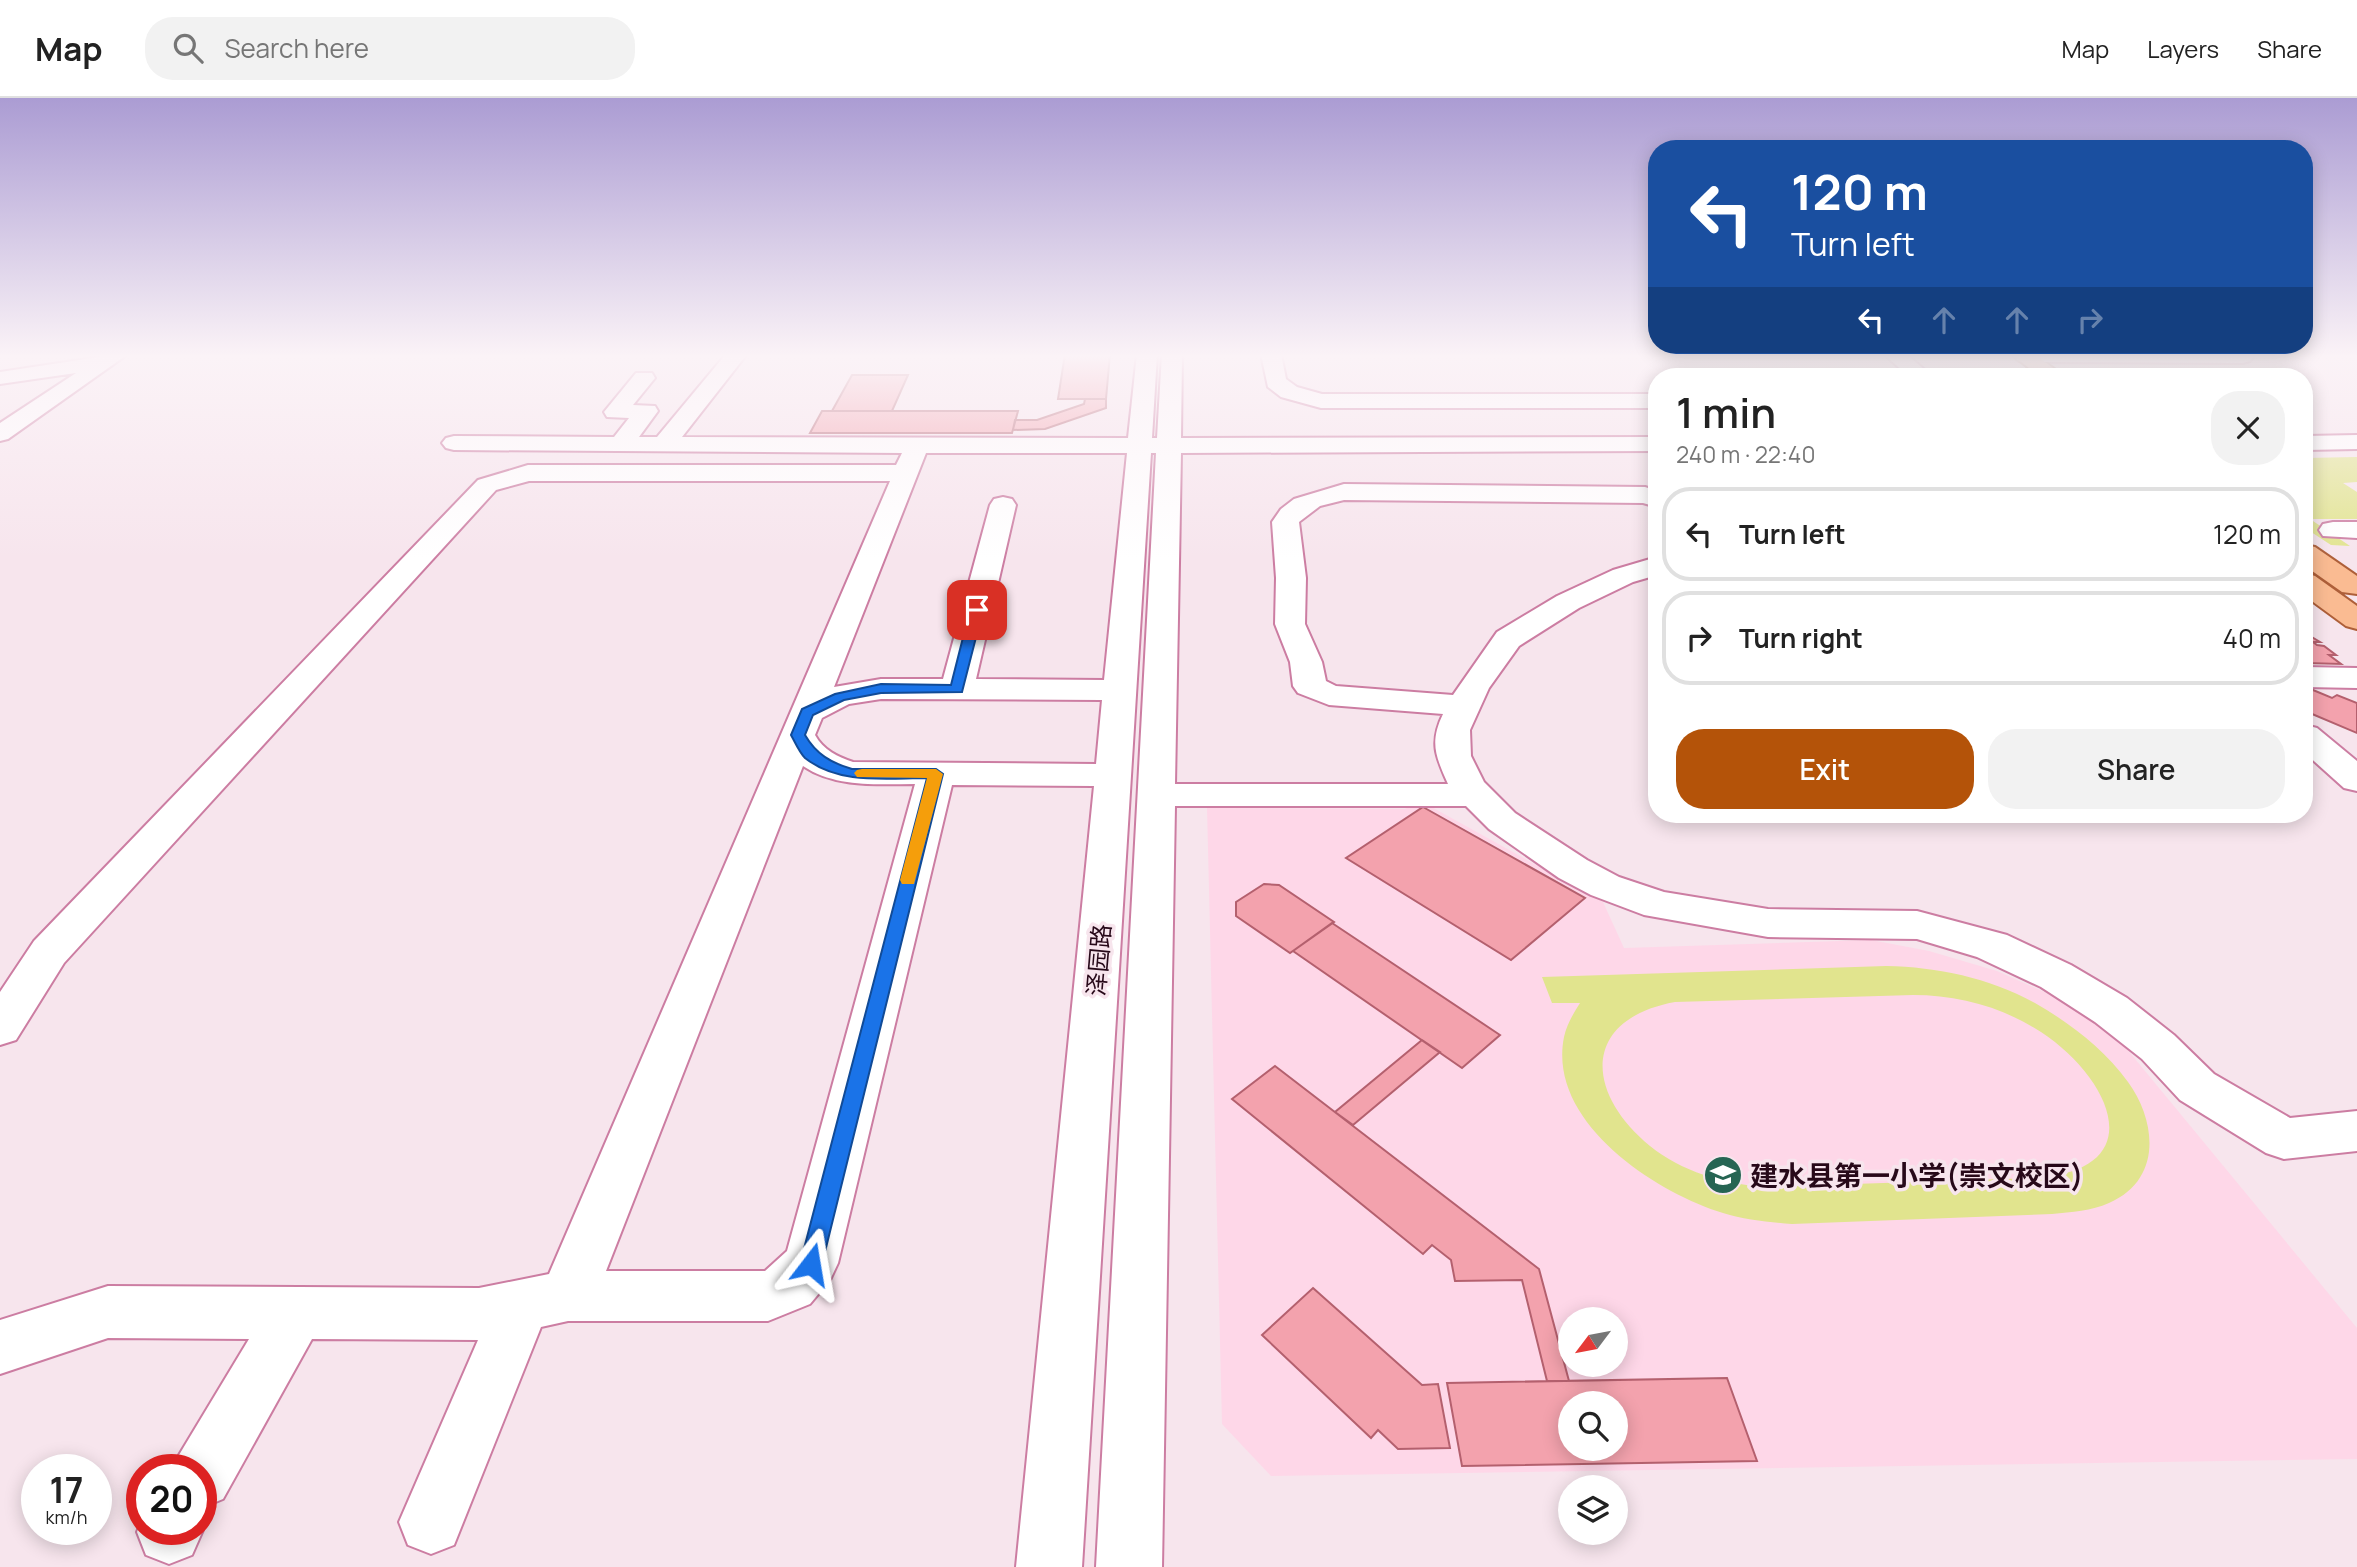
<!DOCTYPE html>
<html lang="en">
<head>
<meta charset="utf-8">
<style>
	body { margin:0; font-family:Manrope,"Noto Sans SC",sans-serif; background:#f2f2f2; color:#222; height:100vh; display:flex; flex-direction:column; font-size:26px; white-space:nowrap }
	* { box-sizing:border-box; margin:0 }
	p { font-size:23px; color:#767676 }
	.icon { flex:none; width:38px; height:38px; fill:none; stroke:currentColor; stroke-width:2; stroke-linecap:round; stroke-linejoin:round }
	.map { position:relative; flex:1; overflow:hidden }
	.sheet { position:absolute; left:1648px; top:270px; width:665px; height:455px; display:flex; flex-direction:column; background:#fff; border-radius:28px; box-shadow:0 4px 18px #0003 }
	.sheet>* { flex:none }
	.banner { position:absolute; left:1648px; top:42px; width:665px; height:214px; border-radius:28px; box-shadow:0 4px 18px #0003; background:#1a4fa0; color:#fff; overflow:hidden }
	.needle { width:46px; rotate:238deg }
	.fabs { position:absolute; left:1558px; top:1209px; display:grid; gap:14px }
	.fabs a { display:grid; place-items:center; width:70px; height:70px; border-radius:50%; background:#fff; box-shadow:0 4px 18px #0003; font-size:35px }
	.speed { position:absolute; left:21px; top:1356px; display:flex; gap:14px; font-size:35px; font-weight:700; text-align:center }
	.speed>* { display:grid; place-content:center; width:91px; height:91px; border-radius:50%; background:#fff; box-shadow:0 4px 18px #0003; line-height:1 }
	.speed small { font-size:18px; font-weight:400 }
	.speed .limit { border:10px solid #d22; background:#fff; color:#111 }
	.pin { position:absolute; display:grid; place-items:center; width:60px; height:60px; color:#fff; margin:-30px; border-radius:14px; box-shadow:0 4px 10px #0006 }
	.me { position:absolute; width:77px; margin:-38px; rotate:14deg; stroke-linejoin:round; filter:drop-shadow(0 0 5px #0008) }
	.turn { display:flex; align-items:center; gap:24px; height:147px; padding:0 28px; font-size:32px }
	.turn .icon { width:91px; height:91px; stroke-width:2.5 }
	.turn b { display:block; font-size:49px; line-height:60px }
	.lanes { display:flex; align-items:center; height:66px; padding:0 28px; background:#0003; justify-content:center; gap:35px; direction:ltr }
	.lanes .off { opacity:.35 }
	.round { display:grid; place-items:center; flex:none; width:74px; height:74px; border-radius:28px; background:#f2f2f2 }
	.overview { display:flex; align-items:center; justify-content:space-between; height:119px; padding:0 28px }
	h1 { font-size:42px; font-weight:600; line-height:52px }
	.cta { display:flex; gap:14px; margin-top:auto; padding:14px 28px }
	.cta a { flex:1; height:80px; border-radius:28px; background:#b45309; color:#fff; font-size:28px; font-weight:600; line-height:80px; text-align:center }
	.cta a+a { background:#f2f2f2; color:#222 }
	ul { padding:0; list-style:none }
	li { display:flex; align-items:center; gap:21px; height:94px; margin:0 14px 10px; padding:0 14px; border:4px solid #e0e0e0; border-radius:28px }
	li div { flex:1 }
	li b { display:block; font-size:26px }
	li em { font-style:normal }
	header { display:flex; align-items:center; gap:42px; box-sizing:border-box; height:98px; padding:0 35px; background:#fff; border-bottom:2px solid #e0e0e0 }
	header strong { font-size:33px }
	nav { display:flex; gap:38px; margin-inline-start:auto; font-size:24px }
	.search { width:490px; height:63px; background:#f2f2f2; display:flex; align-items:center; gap:18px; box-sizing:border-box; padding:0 24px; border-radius:28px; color:#767676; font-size:26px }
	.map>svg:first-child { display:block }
</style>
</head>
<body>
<header>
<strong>Map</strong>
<div class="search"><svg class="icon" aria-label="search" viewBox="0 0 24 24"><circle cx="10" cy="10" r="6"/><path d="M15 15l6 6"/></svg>Search here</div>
<nav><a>Map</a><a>Layers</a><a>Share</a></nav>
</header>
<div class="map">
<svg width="2357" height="1469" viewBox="0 0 2357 1469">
	<rect width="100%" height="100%" fill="#f7e5ed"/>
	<path fill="#fed7e8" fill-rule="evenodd" d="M 1419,702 L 1603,804 L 1624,850 L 1871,842 L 1929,853 L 1997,873 L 2058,900 L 2112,933 L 2357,1230 L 2357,1361 L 1271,1378 L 1222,1326 L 1207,710 L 1405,711 ZM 1570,1222 L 1615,1222 L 1615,1267 L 1570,1267 ZM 1570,1306 L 1615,1306 L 1615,1351 L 1570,1351 Z"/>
	<path fill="#e1e48e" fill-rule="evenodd" d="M 2357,359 L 2357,384 L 2343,385 L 2357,394 L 2357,421 L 2310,421 L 2350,448 L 2331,447 L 2305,430 L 2305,360 Z
		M 1886,868 C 1938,869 1989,880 2035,905 C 2070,925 2104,951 2128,984 C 2157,1024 2162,1082 2109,1105 C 2091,1113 2072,1114 2052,1116 L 1792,1126 C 1769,1124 1745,1122 1723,1115 C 1655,1094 1547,1024 1564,939 C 1567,926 1573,916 1580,905 L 1552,905 L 1542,879 ZM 1913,897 C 1959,897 2002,909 2041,934 C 2108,978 2155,1070 2037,1080 L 1763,1089 C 1723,1085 1682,1074 1650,1048 C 1584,994 1582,921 1675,904 Z"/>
	<path fill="#f3a2ad" stroke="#b4606e" stroke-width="2" fill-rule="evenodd" d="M 1065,256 L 1110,256 L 1106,301 L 1058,301 Z
		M 852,277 L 908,277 L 892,313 L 832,313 Z
		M 1085,301 L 1106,301 L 1106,310 L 1045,331 L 1013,332 L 1015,322 L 1037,322 L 1084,306 Z
		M 822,313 L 1018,313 L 1012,335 L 810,335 Z
		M 2305,535 L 2320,544 L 2313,544 L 2317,547 L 2324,548 L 2336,557 L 2329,557 L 2341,566 L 2305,565 Z
		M 2313,592 L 2332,600 L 2337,597 L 2357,605 L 2357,635 L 2305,613 L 2305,598 Z
		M 1423,709 L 1585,800 L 1511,862 L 1346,760 Z
		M 1264,786 L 1279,787 L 1334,824 L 1290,855 L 1236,818 L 1236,804 Z
		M 1332,825 L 1500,937 L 1462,970 L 1293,853 Z
		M 1422,942 L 1440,954 L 1353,1027 L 1335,1014 Z
		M 1275,968 L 1539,1171 L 1569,1283 L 1547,1283 L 1522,1182 L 1455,1183 L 1451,1162 L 1432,1147 L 1423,1156 L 1232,1001 Z
		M 1313,1190 L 1422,1287 L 1438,1286 L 1450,1350 L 1398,1351 L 1378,1332 L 1371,1340 L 1262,1237 Z
		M 1727,1280 L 1757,1363 L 1462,1368 L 1447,1285 ZM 1570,1306 L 1615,1306 L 1615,1351 L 1570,1351 Z"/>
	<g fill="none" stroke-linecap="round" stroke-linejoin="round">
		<defs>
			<path id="minor" d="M 105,256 L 128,256 L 8,341 L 0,343 L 0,325 L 76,275 L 0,286 L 0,274 L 99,259 Z
				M 726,256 L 747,256 L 682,339 L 1128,340 L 1137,256 L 1157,256 L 1152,340 L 1157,340 L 1162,256 L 1182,256 L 1181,340 L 1657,339 L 1657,353 L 1181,355 L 1175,686 L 1448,686 C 1436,659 1429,645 1443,616 L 1329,607 L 1298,595 L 1293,588 L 1290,564 L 1275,526 L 1276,480 L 1272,424 L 1281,411 L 1294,401 L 1344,386 L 1645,389 L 1657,393 L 1657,409 L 1643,405 L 1344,402 L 1320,408 L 1299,424 L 1306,480 L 1305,526 L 1322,564 L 1326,583 L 1336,588 L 1453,597 L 1497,534 L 1557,498 L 1613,472 L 1657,459 L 1657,477 L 1633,484 L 1579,510 L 1519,548 L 1489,590 L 1470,632 L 1471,658 L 1484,684 L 1515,715 L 1587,762 L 1619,779 L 1664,794 L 1768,811 L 1917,813 L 2007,837 L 2071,867 L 2127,900 L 2174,937 L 2214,976 L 2290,1020 L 2357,1013 L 2357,1053 L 2284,1061 L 2266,1055 L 2180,1002 L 2142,961 L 2095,924 L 2041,889 L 1977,859 L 1917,841 L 1768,839 L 1644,817 L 1591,797 L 1559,780 L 1489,731 L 1466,708 L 1175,708 L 1162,1469 L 1096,1469 L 1156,355 L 1151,355 L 1082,1469 L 1016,1469 L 1094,688 L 952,687 L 838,1165 L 830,1182 L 810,1206 L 768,1223 L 568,1223 L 541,1229 L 454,1447 L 431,1456 L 408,1447 L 399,1424 L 478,1242 L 312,1241 L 223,1401 L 201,1410 L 201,1372 L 173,1372 L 179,1357 L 249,1241 L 108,1240 L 0,1276 L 0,1222 L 108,1188 L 479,1190 L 549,1176 L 890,383 L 529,383 L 496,392 L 64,865 L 16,942 L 0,947 L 0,894 L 34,843 L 478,382 L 528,367 L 896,367 L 902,355 L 454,352 L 446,350 L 442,345 L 446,340 L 454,338 L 614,339 L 629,320 L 607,319 L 604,314 L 636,275 L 652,275 L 655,280 L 633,307 L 655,308 L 658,313 L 639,339 L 657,339 ZM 926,355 L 1127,355 L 1104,582 L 976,581 L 1016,407 L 1012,401 L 1003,399 L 994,401 L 990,407 L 943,581 L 881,581 L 834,589 ZM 881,601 L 1102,602 L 1096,666 L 853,664 C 838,659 823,652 815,637 L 822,620 L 849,606 ZM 803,668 C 836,690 877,686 915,686 L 787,1153 L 765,1173 L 606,1173 Z
				M 1261,256 L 1281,256 L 1286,281 L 1297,289 L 1322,296 L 1657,296 L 1657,310 L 1321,310 L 1281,299 L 1268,289 Z
				M 1884,256 L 1906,256 L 1932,278 L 1908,278 Z
				M 2015,256 L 2251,256 L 2253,259 L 2250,263 L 2243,265 L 2024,264 L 2017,262 Z
				M 2357,337 L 2357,351 L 2305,352 L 2305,338 Z
				M 2333,424 L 2357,424 L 2357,440 L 2323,438 L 2319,432 L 2323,426 Z
				M 2305,569 L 2357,570 L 2357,590 L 2305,589 Z
				M 2305,627 L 2317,630 L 2357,663 L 2357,693 L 2344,690 L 2305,655 Z
				M 142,1422 L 142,1432 L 201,1432 L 201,1427 L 203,1432 L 192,1457 L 169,1466 L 146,1457 L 137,1434 Z"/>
			<path id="major" d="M 2011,256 L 2034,256 L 2064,278 L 2039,278 Z
				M 2305,447 L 2315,449 L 2357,478 L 2357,496 L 2342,494 L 2305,468 Z
				M 2305,475 L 2315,478 L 2357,508 L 2357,531 L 2346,528 L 2305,498 Z"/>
		</defs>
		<use href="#minor" stroke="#cc7da2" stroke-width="4"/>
		<use href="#major" stroke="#ae5f39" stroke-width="4"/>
		<use href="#minor" fill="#fff" fill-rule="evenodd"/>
		<use href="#major" fill="#fabb92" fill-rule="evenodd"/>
	</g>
	<linearGradient id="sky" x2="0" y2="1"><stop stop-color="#ab9cd3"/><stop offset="0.56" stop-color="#fbf3f7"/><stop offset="1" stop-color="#fbf3f7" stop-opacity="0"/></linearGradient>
	<rect width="2357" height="461" fill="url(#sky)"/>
	<path fill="#1a73e8" stroke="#114b97" stroke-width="2" d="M 977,508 L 983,512 L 962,594 L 881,595 L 844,602 L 813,617 L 805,637 C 816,656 831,665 852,671 L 936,671 L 943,676 L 822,1166 L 819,1173 L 811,1176 L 803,1173 L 800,1166 L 927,680 C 886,680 839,687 805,660 C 799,654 795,644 791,637 L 802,611 L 835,596 L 881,586 L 951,587 L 970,512 Z"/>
	<path fill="#f59e0b" d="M 862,671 L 936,671 L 943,676 L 914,786 L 902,786 L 900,782 L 927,680 L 857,679 L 854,675 L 857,672 Z"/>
	<defs>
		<symbol id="school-disc" viewBox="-11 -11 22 22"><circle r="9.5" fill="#266553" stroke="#f7e5ed"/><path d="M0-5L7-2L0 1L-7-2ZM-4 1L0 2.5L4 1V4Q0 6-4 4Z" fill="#fff"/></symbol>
	</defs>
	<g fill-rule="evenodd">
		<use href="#school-disc" x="1701" y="1055" width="44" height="44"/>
	</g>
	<g text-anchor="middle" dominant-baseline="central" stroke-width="7" stroke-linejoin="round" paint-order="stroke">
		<g font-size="24" fill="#270919" stroke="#f7e5ed">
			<text transform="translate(1098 862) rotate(-85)">泽园路</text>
		</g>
		<g font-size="28" font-weight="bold" fill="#270919" stroke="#f7e5ed" text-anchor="start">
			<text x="1750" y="1077">建水县第一小学(崇文校区)</text>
		</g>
	</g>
</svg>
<div class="fabs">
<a><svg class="needle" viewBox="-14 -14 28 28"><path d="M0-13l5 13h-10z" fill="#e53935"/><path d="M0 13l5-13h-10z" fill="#767676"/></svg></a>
<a><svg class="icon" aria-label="search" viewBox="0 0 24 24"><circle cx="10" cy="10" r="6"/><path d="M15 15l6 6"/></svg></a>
<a><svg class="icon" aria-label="layers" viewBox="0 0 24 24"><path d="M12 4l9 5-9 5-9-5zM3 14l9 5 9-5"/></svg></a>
</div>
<div class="speed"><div>17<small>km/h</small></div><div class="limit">20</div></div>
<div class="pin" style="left:977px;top:512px;background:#d93025"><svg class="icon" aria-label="arrive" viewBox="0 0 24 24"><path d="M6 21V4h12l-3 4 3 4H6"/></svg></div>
<svg class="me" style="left:811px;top:1166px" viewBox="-20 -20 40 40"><path d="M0-17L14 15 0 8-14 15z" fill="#1a73e8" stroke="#fff" stroke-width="4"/></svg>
<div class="banner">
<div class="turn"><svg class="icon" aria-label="left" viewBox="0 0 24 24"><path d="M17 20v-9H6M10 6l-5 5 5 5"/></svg><div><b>120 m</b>Turn left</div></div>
<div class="lanes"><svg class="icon" aria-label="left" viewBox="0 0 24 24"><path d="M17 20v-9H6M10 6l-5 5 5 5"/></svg><svg class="icon off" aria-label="ahead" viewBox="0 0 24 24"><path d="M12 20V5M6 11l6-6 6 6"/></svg><svg class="icon off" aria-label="ahead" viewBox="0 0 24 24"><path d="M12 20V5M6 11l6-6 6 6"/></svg><svg class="icon off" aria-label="right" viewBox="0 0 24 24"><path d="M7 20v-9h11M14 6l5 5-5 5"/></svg></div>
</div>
<section class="sheet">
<div class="overview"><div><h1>1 min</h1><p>240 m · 22:40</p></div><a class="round"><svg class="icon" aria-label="close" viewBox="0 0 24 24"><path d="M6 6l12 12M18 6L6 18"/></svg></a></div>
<ul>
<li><svg class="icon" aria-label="left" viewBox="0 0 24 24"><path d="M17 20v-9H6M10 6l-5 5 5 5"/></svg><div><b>Turn left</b></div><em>120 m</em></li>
<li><svg class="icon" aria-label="right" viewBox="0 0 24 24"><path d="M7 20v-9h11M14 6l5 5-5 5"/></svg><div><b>Turn right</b></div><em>40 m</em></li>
</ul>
<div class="cta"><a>Exit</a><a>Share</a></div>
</section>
</div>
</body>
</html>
